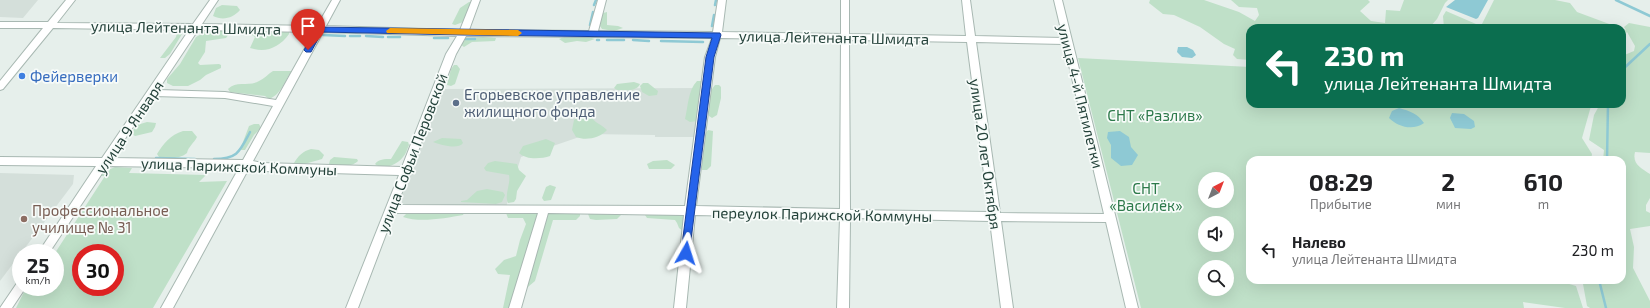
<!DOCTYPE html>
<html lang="ru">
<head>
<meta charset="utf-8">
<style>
	body { margin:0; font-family:"Exo 2",sans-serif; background:#f6f6f6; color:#202124; height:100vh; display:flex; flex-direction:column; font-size:15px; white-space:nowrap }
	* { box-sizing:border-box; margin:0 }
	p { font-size:13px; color:#757577 }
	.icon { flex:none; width:22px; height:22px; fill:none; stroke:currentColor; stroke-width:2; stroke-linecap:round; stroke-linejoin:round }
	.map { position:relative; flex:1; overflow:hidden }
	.sheet { position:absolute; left:1246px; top:156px; width:380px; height:128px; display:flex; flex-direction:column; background:#fff; border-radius:12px; box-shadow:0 4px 16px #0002 }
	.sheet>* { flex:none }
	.top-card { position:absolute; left:1246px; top:24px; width:380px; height:84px; border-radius:12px; box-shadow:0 4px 16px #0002; background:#0b6e4f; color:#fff; overflow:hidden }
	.needle { width:26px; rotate:42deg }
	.buttons { position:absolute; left:1198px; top:172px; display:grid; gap:8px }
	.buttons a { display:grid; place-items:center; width:36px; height:36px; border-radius:50%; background:#fff; box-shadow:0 4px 16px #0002; font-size:20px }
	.speed { position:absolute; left:12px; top:244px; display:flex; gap:8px; font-size:20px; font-weight:700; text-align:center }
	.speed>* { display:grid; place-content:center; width:52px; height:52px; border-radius:50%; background:#fff; box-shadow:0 4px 16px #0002; line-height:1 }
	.speed small { font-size:10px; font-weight:400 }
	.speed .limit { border:6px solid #d22; background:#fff; color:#111 }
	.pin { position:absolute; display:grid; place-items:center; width:34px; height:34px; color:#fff; margin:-41px -17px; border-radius:50% 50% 50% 0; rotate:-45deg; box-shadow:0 0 4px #0007 }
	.pin .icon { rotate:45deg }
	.me { position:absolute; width:44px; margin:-22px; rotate:6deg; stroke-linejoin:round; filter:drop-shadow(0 0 3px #0008) }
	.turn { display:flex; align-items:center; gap:14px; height:84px; padding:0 12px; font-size:18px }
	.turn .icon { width:52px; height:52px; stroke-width:2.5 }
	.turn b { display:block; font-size:28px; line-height:34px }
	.eta { display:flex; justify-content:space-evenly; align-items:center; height:68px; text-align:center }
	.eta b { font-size:24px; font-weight:700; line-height:28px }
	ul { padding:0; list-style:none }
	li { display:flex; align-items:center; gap:12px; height:52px; padding:0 12px }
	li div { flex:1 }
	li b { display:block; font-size:15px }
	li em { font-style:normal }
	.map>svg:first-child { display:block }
</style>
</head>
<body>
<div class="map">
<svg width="1650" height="308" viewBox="0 0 1650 308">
	<rect width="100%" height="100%" fill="#e6efeb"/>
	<path fill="#d4dfda" d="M 0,0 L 38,0 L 23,18 L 0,17 Z
		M 703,88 L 696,137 L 655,137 L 655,135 L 588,134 L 521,157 L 506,207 L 408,206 L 402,203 L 400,200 L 400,197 L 441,89 Z
		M 0,173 L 74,175 L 73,184 L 0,281 Z"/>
	<path fill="#bfe0c8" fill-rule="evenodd" d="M 1150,0 L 1204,0 L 1239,12 L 1255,21 L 1259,15 L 1257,8 L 1239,7 L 1231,0 L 1368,0 L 1370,2 L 1360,11 L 1371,21 L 1385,23 L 1386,10 L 1400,11 L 1404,0 L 1448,0 L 1445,3 L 1437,19 L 1429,28 L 1250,28 L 1250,60 L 1237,59 L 1233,55 L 1235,49 L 1224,44 L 1200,27 L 1174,15 L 1163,14 L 1149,3 Z
		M 1494,0 L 1555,0 L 1570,3 L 1577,12 L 1620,28 L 1480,28 Z
		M 469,2 L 472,2 L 466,21 L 455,25 L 452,24 L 460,8 Z
		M 222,5 L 237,6 L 240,10 C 233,18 223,21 213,16 L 216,8 Z
		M 1446,11 L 1476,24 L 1473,28 L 1444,28 L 1443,16 Z
		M 607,12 L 607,25 L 618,26 L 623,28 L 614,31 L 602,29 L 600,26 L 603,13 Z
		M 1629,23 L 1650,27 L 1650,153 L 1635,152 C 1632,164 1641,168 1650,174 L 1650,198 L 1646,205 L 1646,211 L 1650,213 L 1650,226 L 1630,229 L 1634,247 L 1633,268 L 1650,301 L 1650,308 L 1590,308 L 1587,306 L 1583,284 L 1571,280 L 1622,280 L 1622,160 L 1603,160 L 1604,150 L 1589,140 L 1594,115 L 1599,106 L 1595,104 L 1622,104 L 1622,56 L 1634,51 L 1635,46 L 1627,32 L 1622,37 L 1622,29 L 1626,30 L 1624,27 Z
		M 207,31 L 225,31 L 229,34 L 226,38 L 206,41 L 205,52 L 198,63 L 200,65 L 219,64 L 221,65 L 221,68 L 206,75 L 200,80 L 188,86 L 173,86 L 167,83 L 167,79 L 180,64 L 196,37 Z
		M 252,31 L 289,32 L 289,34 C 279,48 266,53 250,48 L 255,37 L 252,35 L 254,31 Z
		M 179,32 L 182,34 L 170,54 L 165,58 L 160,58 L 176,37 L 177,33 Z
		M 483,37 L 496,38 L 495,41 L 472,42 L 464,47 L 460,44 L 468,38 Z
		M 564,37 L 588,37 L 595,39 L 586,42 L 577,41 L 565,43 L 559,39 Z
		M 1078,58 L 1250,67 L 1250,104 L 1586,104 L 1591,106 L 1582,138 L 1592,154 L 1591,160 L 1250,160 L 1250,280 L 1556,280 L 1576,286 L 1583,308 L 1565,308 L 1523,302 L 1524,308 L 1141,308 ZM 1205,179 L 1227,179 L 1227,201 L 1205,201 ZM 1205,223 L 1227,223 L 1227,245 L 1205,245 ZM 1205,267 L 1227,267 L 1227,289 L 1205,289 Z
		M 454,65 L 457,65 L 460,69 L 455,84 L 451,86 L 447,85 L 451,69 Z
		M 273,71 L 292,71 C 284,81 282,94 269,99 L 265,96 L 230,92 L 228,89 C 237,80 249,87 259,81 C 264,79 268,74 273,71 Z
		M 697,81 L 701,81 L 703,83 L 698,121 L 690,122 L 685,119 C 688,107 688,90 697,81 Z
		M 634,82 L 640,84 C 637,92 624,90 617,90 L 614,88 L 617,84 Z
		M 643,83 L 648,83 L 658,91 L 657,95 L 649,96 L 642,92 L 640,86 Z
		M 715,85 L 719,85 L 721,87 L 721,98 L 717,115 L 712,118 L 709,116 C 704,105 708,94 715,85 Z
		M 582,114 L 590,116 C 595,123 601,124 607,130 C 600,138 586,141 576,137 L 572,130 L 574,120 Z
		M 147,122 L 156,123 L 155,127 L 152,132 L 135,136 L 131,133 L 137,125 Z
		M 254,124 L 259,124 L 261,128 L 254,135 L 245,150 L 240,150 L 249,126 Z
		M 708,130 L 713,131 L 711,166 L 707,170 L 702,170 C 698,159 700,139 708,130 Z
		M 183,131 L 192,131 L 197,137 C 194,143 188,147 187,153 C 180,159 168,159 159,157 L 157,154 C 164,143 170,135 183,131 Z
		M 442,138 L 461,139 L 463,143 C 458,150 441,145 433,142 Z
		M 546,139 L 555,143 L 550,156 C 541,159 526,160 519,153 L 523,146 Z
		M 402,141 L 408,142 L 409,145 C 407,149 406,154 403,157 C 397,165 383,171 375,164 C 379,159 384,159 391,159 Z
		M 311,149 L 319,150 L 324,155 L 322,159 L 301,165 L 294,163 C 298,156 303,151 311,149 Z
		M 334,157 L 357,159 L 358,161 C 351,168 338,166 329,164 L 330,160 Z
		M 667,160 L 675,165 L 671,169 L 649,169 L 647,164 L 653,161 Z
		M 495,161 L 517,164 L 519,170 L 526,176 L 517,191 L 516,199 L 514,202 L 508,203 C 504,195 511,184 509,175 L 486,171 L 484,168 L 488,163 Z
		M 115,167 L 132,168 L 129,173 L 206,175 L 199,182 L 227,181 L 153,308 L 16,308 L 24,292 L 40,293 L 24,291 L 27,287 L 55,287 L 55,253 L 105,176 L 100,176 L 108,170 ZM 81,253 L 115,253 L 115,287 L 81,287 Z
		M 550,185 L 556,187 L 551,200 L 544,201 L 542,198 L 546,187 Z
		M 487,189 L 503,192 L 505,195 L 502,202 L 496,204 L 461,202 L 461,201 L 467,200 L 477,191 Z
		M 511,210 L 545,213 L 580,213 L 580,216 L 576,220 L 553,220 L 535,281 L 522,292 L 513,308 L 503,308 L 510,275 L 498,274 L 495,269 L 504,260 L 516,256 L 520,240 L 526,224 L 523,218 L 508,218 L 506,213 Z
		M 591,211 L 620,212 L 621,215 L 617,219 L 596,220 L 590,219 L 588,214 Z
		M 408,212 L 464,213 L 463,215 C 446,218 420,223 403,217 Z
		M 647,212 L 686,213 L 683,231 L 679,228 L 677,223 L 675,220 L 647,218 L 645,215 Z"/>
	<path fill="#8ec9d4" d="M 1455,0 L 1488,0 L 1478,18 L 1476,19 L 1446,7 Z
		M 1178,47 L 1187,47 L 1193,50 L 1196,55 L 1192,58 L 1182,57 L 1177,52 Z
		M 1399,108 C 1410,111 1418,114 1424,123 C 1413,131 1398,127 1389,118 L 1392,111 Z
		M 1452,113 L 1464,114 L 1474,121 L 1475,127 L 1471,129 L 1455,128 L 1450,118 Z
		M 1120,131 L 1129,137 L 1131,147 L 1138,155 L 1132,165 L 1121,166 L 1111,158 L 1111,145 L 1107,138 L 1108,132 Z"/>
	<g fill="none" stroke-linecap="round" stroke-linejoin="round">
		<path stroke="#8ec9d4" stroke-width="2.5" d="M 1616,0 L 1650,16
			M 594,5 L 596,0
			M 715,5 L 716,0
			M 590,25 L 593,12
			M 712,26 L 714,15
			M 323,35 L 345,36
			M 350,36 L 360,36
			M 366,36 L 383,37
			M 388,37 L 400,37
			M 434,38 L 448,38
			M 465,39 L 475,39
			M 597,40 L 599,40
			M 607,40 L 624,40
			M 633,40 L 649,41
			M 661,41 L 703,42
			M 1622,70 L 1650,44
			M 156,158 L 195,159
			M 214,159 C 238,159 240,151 250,132
			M 1607,160 L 1608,104
			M 1599,280 L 1606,308"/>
		<defs>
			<path id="minor" d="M 66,0 L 75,0 L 57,23 L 193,24 L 210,0 L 218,0 L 202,24 L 317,26 L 332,0 L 340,0 L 326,26 L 460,30 L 472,0 L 480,0 L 469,30 L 589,31 L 598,0 L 606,0 L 598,31 L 713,32 L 718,0 L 726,0 L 722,32 L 841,34 L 841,0 L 849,0 L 849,34 L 966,36 L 962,0 L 970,0 L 975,36 L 1063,38 L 1054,0 L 1062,0 L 1138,308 L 1126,308 L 1106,222 L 1001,221 L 1013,308 L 1001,308 L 990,221 L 850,218 L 849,308 L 837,308 L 840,218 L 695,215 L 686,308 L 674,308 L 684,215 L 548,213 L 521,308 L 509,308 L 538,213 L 394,213 L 358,308 L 346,308 L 399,175 L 262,171 L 249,168 L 173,308 L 161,308 L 239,168 L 107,166 L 49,253 L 38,253 L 96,166 L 0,165 L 0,157 L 102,158 L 189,30 L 53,28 L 3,89 L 0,90 L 0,81 L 43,28 L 0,28 L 0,22 L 48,22 ZM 198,30 L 314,32 L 276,100 L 225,92 L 158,90 ZM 323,32 L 457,36 L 446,54 L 402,167 L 262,163 L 253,161 ZM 466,36 L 712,38 L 705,57 L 685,206 L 397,205 L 456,54 ZM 720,38 L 841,40 L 840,209 L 696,206 L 715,57 ZM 849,40 L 967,42 L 989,212 L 850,210 ZM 976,42 L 1064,44 L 1104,214 L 1000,213 ZM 154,96 L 225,98 L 273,106 L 243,160 L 112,158 Z
				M 21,281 L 21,287 L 26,287 L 12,308 L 0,308 L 17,283 Z"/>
		</defs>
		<use href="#minor" stroke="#a8b8b2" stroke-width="2"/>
		<use href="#minor" fill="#fff" fill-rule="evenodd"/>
	</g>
	<path fill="#2563eb" stroke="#184099" d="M 317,27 L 720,33 L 721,35 L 714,57 L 689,256 L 686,257 L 682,256 L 681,253 L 706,57 L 712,38 L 463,35 L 322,32 L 311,52 L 306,52 L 304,50 Z"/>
	<path fill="#f59e0b" d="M 390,28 L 518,30 L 522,33 L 518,36 L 387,33 L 386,31 Z"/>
	<circle fill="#3f7fe0" stroke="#f7fbf9" stroke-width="1.5" cx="22" cy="76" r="4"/>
	<circle fill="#5c6f8a" stroke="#f7fbf9" stroke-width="1.5" cx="456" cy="103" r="4"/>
	<circle fill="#8d6e63" stroke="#f7fbf9" stroke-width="1.5" cx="24" cy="219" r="4"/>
	<g text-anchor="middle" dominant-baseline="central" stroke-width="3.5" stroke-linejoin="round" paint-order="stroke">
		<g font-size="15" fill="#24423a" stroke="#f7fbf9">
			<text transform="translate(186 27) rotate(1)">улица Лейтенанта Шмидта</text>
			<text transform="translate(834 37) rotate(1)">улица Лейтенанта Шмидта</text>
			<text transform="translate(1081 96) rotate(76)">улица 4-й Пятилетки</text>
			<text transform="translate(129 127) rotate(-56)">улица 9 Января</text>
			<text transform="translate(412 153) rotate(-69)">улица Софьи Перовской</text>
			<text transform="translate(986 154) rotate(82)">улица 20 лет Октября</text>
			<text transform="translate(239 166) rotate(2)">улица Парижской Коммуны</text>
			<text transform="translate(822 214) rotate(1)">переулок Парижской Коммуны</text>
		</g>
		<g font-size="15" fill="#366cbe" stroke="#f7fbf9" text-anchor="start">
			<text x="30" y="76">Фейерверки</text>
		</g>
		<g font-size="15" fill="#4e5e75" stroke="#f7fbf9" text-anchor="start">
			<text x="464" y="94">Егорьевское управление<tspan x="464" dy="17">жилищного фонда</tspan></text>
		</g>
		<g font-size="15" fill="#2d7a4b" stroke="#f7fbf9">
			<text x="1155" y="115">СНТ «Разлив»</text>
			<text x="1146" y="188">СНТ<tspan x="1146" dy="17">«Василёк»</tspan></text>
		</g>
		<g font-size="15" fill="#785e54" stroke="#f7fbf9" text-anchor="start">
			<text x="32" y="210">Профессиональное<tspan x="32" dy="17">училище № 31</tspan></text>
		</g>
	</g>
</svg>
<div class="buttons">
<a><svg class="needle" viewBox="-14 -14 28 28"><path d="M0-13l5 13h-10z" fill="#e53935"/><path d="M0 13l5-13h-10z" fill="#757577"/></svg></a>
<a><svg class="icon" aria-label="sound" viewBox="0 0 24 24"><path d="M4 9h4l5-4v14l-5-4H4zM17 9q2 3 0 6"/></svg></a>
<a><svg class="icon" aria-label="search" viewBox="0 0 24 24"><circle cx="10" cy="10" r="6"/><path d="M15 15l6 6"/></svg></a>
</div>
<div class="speed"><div>25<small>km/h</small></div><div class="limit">30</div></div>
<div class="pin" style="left:308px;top:50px;background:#d93025"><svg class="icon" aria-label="arrive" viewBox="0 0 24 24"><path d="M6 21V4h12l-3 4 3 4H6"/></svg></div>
<svg class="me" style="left:686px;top:253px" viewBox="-20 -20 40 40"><path d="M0-17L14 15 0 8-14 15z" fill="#2563eb" stroke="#fff" stroke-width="4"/></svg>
<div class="top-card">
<div class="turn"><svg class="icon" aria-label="left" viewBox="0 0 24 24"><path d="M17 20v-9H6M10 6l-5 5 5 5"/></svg><div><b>230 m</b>улица Лейтенанта Шмидта</div></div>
</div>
<section class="sheet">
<div class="eta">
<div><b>08:29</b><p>Прибытие</p></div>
<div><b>2</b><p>мин</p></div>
<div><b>610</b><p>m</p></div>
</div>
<ul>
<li><svg class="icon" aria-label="left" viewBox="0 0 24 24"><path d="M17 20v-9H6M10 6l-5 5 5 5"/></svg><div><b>Налево</b><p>улица Лейтенанта Шмидта</p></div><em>230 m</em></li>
</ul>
</section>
</div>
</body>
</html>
